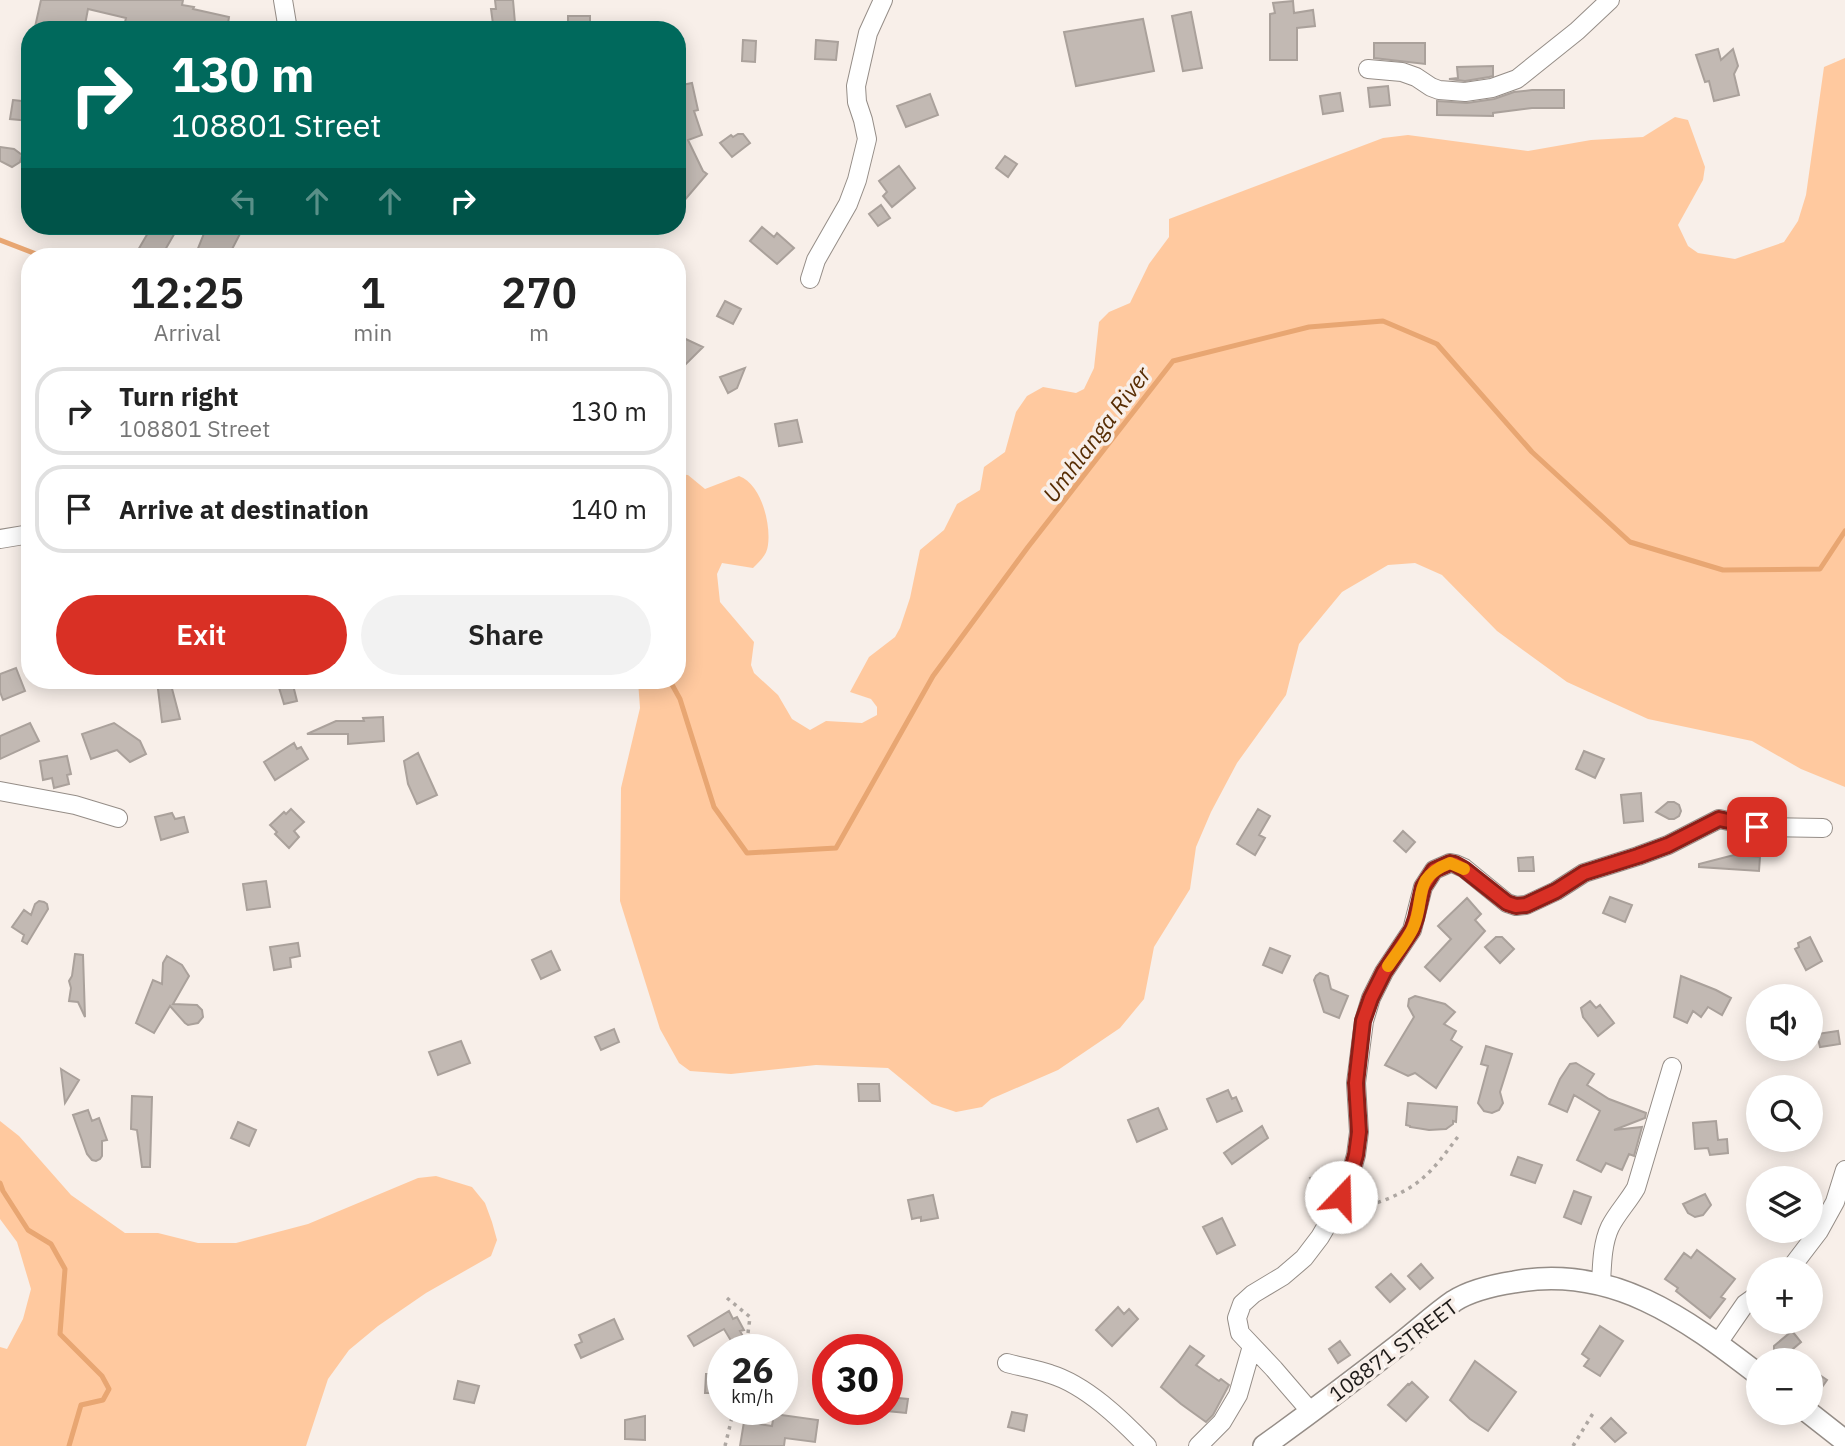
<!DOCTYPE html>
<html lang="en">
<head>
<meta charset="utf-8">
<style>
	body { margin:0; font-family:"IBM Plex Sans",sans-serif; background:#f2f2f2; color:#222; height:100vh; display:flex; flex-direction:column; font-size:26px; white-space:nowrap }
	* { box-sizing:border-box; margin:0 }
	p { font-size:23px; color:#767676 }
	.icon { flex:none; width:38px; height:38px; fill:none; stroke:currentColor; stroke-width:2; stroke-linecap:round; stroke-linejoin:round }
	.map { position:relative; flex:1; overflow:hidden }
	.panel { position:absolute; left:21px; top:248px; width:665px; height:441px; display:flex; flex-direction:column; background:#fff; border-radius:28px; box-shadow:0 4px 18px #0003 }
	.panel>* { flex:none }
	.guide { position:absolute; left:21px; top:21px; width:665px; height:214px; border-radius:28px; box-shadow:0 4px 18px #0003; background:#00695c; color:#fff; overflow:hidden }
	.fabs { position:absolute; left:1746px; top:984px; display:grid; gap:14px }
	.fabs a { display:grid; place-items:center; width:77px; height:77px; border-radius:50%; background:#fff; box-shadow:0 4px 18px #0003; font-size:35px }
	.speed { position:absolute; left:707px; top:1334px; display:flex; gap:14px; font-size:35px; font-weight:700; text-align:center }
	.speed>* { display:grid; place-content:center; width:91px; height:91px; border-radius:50%; background:#fff; box-shadow:0 4px 18px #0003; line-height:1 }
	.speed small { font-size:18px; font-weight:400 }
	.speed .limit { border:10px solid #d22; background:#fff; color:#111 }
	.pin { position:absolute; display:grid; place-items:center; width:60px; height:60px; color:#fff; margin:-30px; border-radius:14px; box-shadow:0 4px 10px #0006 }
	.me { position:absolute; width:77px; margin:-38px; rotate:21deg; stroke-linejoin:round; filter:drop-shadow(0 0 5px #0008) }
	.turn { display:flex; align-items:center; gap:24px; height:147px; padding:0 35px; font-size:32px }
	.turn .icon { width:91px; height:91px; stroke-width:2.5 }
	.turn b { display:block; font-size:49px; line-height:60px }
	.lanes { display:flex; align-items:center; height:66px; padding:0 35px; background:#0003; justify-content:center; gap:35px; direction:ltr }
	.lanes .off { opacity:.35 }
	.eta { display:flex; justify-content:space-evenly; align-items:center; height:119px; text-align:center }
	.eta b { font-size:42px; font-weight:600; line-height:49px }
	.button { display:flex; gap:14px; margin-top:auto; padding:14px 35px }
	.button a { flex:1; height:80px; border-radius:42px; background:#d93025; color:#fff; font-size:28px; font-weight:600; line-height:80px; text-align:center }
	.button a+a { background:#f2f2f2; color:#222 }
	ul { padding:0; list-style:none }
	li { display:flex; align-items:center; gap:21px; height:88px; margin:0 14px 10px; padding:0 21px; border:4px solid #e0e0e0; border-radius:28px }
	li div { flex:1 }
	li b { display:block; font-size:26px }
	li em { font-style:normal }
	.map>svg:first-child { display:block }
</style>
</head>
<body>
<div class="map">
<svg width="1845" height="1446" viewBox="0 0 1845 1446">
	<rect width="100%" height="100%" fill="#f8efe9"/>
	<path fill="#ffc99f" d="M 1845,58 L 1845,787 L 1801,769 L 1752,741 L 1648,719 L 1567,682 L 1497,631 L 1442,575 L 1415,563 L 1388,565 L 1342,592 L 1299,644 L 1286,695 L 1237,763 L 1211,812 L 1196,847 L 1190,889 L 1154,947 L 1144,999 L 1120,1028 L 1058,1070 L 991,1099 L 982,1107 L 956,1112 L 932,1104 L 888,1068 L 816,1065 L 731,1074 L 690,1071 L 679,1063 L 660,1029 L 620,901 L 621,788 L 640,708 L 638,681 L 677,681 L 677,474 L 688,475 L 705,489 L 739,476 C 761,484 771,523 768,545 C 767,555 760,561 753,568 L 722,563 L 717,574 L 720,602 L 754,642 L 751,665 L 754,673 L 778,695 L 792,719 L 810,730 L 826,721 L 862,723 L 877,715 L 877,707 L 871,699 L 850,692 L 869,657 L 895,637 L 900,628 L 910,598 L 920,550 L 944,530 L 957,504 L 980,490 L 984,467 L 1005,452 L 1016,412 L 1027,396 L 1043,387 L 1076,393 L 1084,389 L 1094,368 L 1099,322 L 1109,312 L 1130,303 L 1149,264 L 1169,237 L 1169,219 L 1383,138 L 1408,135 L 1528,151 L 1591,140 L 1643,137 L 1675,117 L 1688,120 L 1705,167 L 1703,180 L 1678,225 L 1688,246 L 1698,253 L 1735,259 L 1784,242 L 1798,221 L 1806,195 L 1824,67 Z
		M 0,1121 L 19,1136 L 71,1195 L 125,1233 L 158,1233 L 198,1243 L 236,1243 L 308,1224 L 418,1178 L 436,1176 L 472,1187 L 485,1203 L 492,1222 L 497,1240 L 491,1256 L 426,1293 L 378,1326 L 349,1350 L 328,1379 L 306,1446 L 0,1446 L 0,1347 L 7,1349 L 23,1319 L 31,1289 L 17,1242 L 0,1219 Z"/>
	<g fill="none" stroke-linecap="round" stroke-linejoin="round">
		<path stroke="#e8a672" stroke-width="5" d="M 0,240 L 44,257
			M 670,681 L 680,699 L 714,807 L 747,853 L 836,848 L 933,676 L 1028,547 L 1173,361 L 1309,327 L 1383,321 L 1437,344 L 1532,452 L 1630,542 L 1723,570 L 1820,569 L 1845,531
			M 0,1183 L 3,1191 L 28,1230 L 51,1244 L 65,1269 L 60,1334 L 102,1376 L 109,1389 L 103,1400 L 81,1405 L 69,1446"/>
	</g>
	<path fill="#c2b9b3" stroke="#aaa19b" stroke-width="2" d="M 41,0 L 183,0 L 182,5 L 194,7 L 193,9 L 229,17 L 227,30 L 123,30 L 126,18 L 88,9 L 84,30 L 50,30 L 35,27 Z
		M 495,0 L 513,0 L 515,23 L 493,24 L 491,9 L 496,9 Z
		M 1293,1 L 1294,13 L 1313,10 L 1315,26 L 1297,28 L 1297,60 L 1270,60 L 1270,14 L 1275,13 L 1273,3 Z
		M 1191,12 L 1202,68 L 1183,71 L 1172,16 Z
		M 568,16 L 590,16 L 590,30 L 568,30 Z
		M 1143,19 L 1154,71 L 1076,86 L 1064,32 Z
		M 743,40 L 756,41 L 755,62 L 742,61 Z
		M 816,40 L 838,42 L 836,60 L 815,59 Z
		M 1374,43 L 1425,43 L 1425,64 L 1374,58 Z
		M 1718,49 L 1721,60 L 1733,49 L 1738,66 L 1734,74 L 1739,95 L 1714,101 L 1709,81 L 1705,82 L 1696,55 Z
		M 1493,66 L 1493,76 L 1489,77 L 1465,81 L 1449,79 L 1458,78 L 1457,67 Z
		M 692,83 L 698,110 L 694,111 L 702,135 L 688,140 L 703,171 L 707,174 L 677,209 L 677,86 Z
		M 1388,86 L 1390,105 L 1370,107 L 1368,88 Z
		M 1532,90 L 1564,90 L 1564,108 L 1532,108 L 1493,113 L 1493,116 L 1437,115 L 1437,101 L 1467,103 L 1494,99 L 1514,92 Z
		M 1340,93 L 1343,111 L 1323,114 L 1320,96 Z
		M 930,94 L 938,115 L 906,127 L 897,106 Z
		M 13,100 L 30,102 L 30,121 L 10,119 Z
		M 738,134 L 743,134 L 750,143 L 732,157 L 720,143 L 731,135 L 733,137 Z
		M 0,147 L 14,149 L 22,155 L 20,162 L 12,167 L 0,161 Z
		M 1005,156 L 1017,164 L 1008,177 L 996,168 Z
		M 899,166 L 915,188 L 892,207 L 883,196 L 887,192 L 879,181 Z
		M 881,205 L 890,218 L 878,226 L 869,214 Z
		M 152,226 L 167,226 L 176,231 L 161,257 L 134,257 Z
		M 207,226 L 244,226 L 228,257 L 211,257 L 197,251 Z
		M 762,227 L 774,237 L 777,233 L 794,248 L 777,264 L 750,241 Z
		M 725,301 L 741,309 L 733,324 L 717,316 Z
		M 677,335 L 703,347 L 686,364 L 677,356 Z
		M 745,368 L 737,388 L 728,393 L 720,377 Z
		M 797,420 L 802,442 L 779,446 L 775,424 Z
		M 16,668 L 25,691 L 3,700 L 0,692 L 0,674 Z
		M 157,681 L 170,681 L 180,719 L 162,722 Z
		M 277,681 L 292,681 L 297,701 L 284,704 Z
		M 383,717 L 384,741 L 348,744 L 348,734 L 307,734 L 336,721 L 364,721 L 363,718 Z
		M 30,723 L 39,741 L 0,759 L 0,736 Z
		M 114,723 L 140,741 L 146,754 L 130,762 L 117,750 L 91,759 L 82,734 Z
		M 294,743 L 297,749 L 301,747 L 308,759 L 275,780 L 264,762 Z
		M 1584,751 L 1604,759 L 1595,778 L 1576,769 Z
		M 418,753 L 437,795 L 417,804 L 408,784 L 404,761 Z
		M 67,756 L 71,774 L 67,775 L 69,784 L 54,788 L 52,778 L 43,780 L 40,761 Z
		M 1641,793 L 1643,821 L 1624,823 L 1621,795 Z
		M 1668,802 L 1674,802 L 1679,805 L 1681,811 L 1679,816 L 1674,819 L 1669,819 L 1656,812 Z
		M 291,809 L 304,822 L 294,831 L 299,837 L 289,848 L 275,834 L 277,832 L 270,825 L 284,812 L 286,814 Z
		M 1258,809 L 1270,816 L 1259,835 L 1265,838 L 1255,855 L 1237,844 Z
		M 172,813 L 175,819 L 184,817 L 188,832 L 161,840 L 155,817 Z
		M 1403,831 L 1415,842 L 1406,852 L 1394,841 Z
		M 1734,855 L 1760,857 L 1759,871 L 1699,867 L 1699,864 Z
		M 1533,857 L 1534,871 L 1519,871 L 1518,858 Z
		M 266,881 L 270,907 L 247,910 L 243,884 Z
		M 1610,897 L 1632,905 L 1625,922 L 1603,913 Z
		M 1467,898 L 1481,914 L 1475,920 L 1485,931 L 1440,981 L 1425,967 L 1451,939 L 1438,926 Z
		M 39,901 L 44,902 L 47,904 L 48,909 L 27,944 L 22,941 L 24,935 L 12,927 L 24,910 L 31,915 L 35,904 Z
		M 1496,937 L 1502,937 L 1514,949 L 1500,963 L 1485,947 Z
		M 1810,937 L 1822,961 L 1806,970 L 1795,949 L 1799,947 L 1798,943 Z
		M 298,943 L 300,956 L 290,958 L 291,967 L 274,970 L 270,947 Z
		M 1270,948 L 1290,956 L 1282,973 L 1263,965 Z
		M 551,951 L 560,970 L 541,979 L 532,960 Z
		M 75,954 L 83,955 L 85,1017 L 78,1002 L 69,1001 L 71,988 L 69,981 L 72,976 Z
		M 167,956 L 182,965 L 189,976 L 173,1004 L 197,1005 L 202,1010 L 203,1017 L 198,1023 L 188,1025 L 185,1023 L 170,1006 L 154,1033 L 136,1023 L 153,980 L 162,984 L 163,963 Z
		M 1320,973 L 1328,976 L 1331,989 L 1348,996 L 1339,1018 L 1324,1012 L 1314,980 L 1316,976 Z
		M 1681,976 L 1716,990 L 1731,998 L 1722,1015 L 1708,1007 L 1701,1017 L 1693,1011 L 1687,1023 L 1674,1017 Z
		M 1415,996 L 1445,1004 L 1455,1012 L 1444,1024 L 1456,1031 L 1451,1040 L 1462,1047 L 1436,1088 L 1415,1073 L 1408,1076 L 1385,1065 L 1414,1017 L 1408,1006 L 1409,999 Z
		M 1590,1001 L 1596,1008 L 1600,1005 L 1614,1023 L 1598,1036 L 1583,1017 L 1581,1008 Z
		M 614,1029 L 619,1042 L 601,1050 L 595,1037 Z
		M 1838,1031 L 1840,1044 L 1820,1047 L 1817,1034 Z
		M 461,1041 L 470,1063 L 438,1075 L 429,1052 Z
		M 1486,1046 L 1512,1054 L 1500,1092 L 1503,1103 L 1499,1110 L 1492,1113 L 1484,1111 L 1478,1103 L 1488,1066 L 1481,1064 Z
		M 1576,1063 L 1594,1074 L 1587,1085 L 1609,1099 L 1646,1113 L 1645,1118 L 1614,1130 L 1642,1127 L 1634,1156 L 1629,1154 L 1622,1170 L 1606,1163 L 1601,1172 L 1577,1160 L 1600,1111 L 1574,1095 L 1567,1112 L 1549,1104 L 1560,1079 L 1570,1064 Z
		M 61,1069 L 79,1080 L 65,1103 Z
		M 858,1084 L 879,1084 L 880,1101 L 859,1101 Z
		M 1228,1090 L 1232,1099 L 1236,1097 L 1242,1111 L 1217,1122 L 1207,1099 Z
		M 132,1096 L 152,1097 L 150,1167 L 142,1167 L 137,1130 L 131,1129 Z
		M 1408,1103 L 1457,1107 L 1456,1122 L 1453,1121 L 1453,1124 L 1446,1129 L 1429,1130 L 1410,1127 L 1410,1126 L 1406,1125 Z
		M 1158,1108 L 1167,1129 L 1137,1142 L 1128,1120 Z
		M 88,1110 L 92,1121 L 99,1118 L 107,1140 L 102,1141 L 102,1156 L 100,1159 L 96,1161 L 92,1160 L 87,1154 L 73,1115 Z
		M 1716,1121 L 1718,1140 L 1727,1139 L 1728,1153 L 1710,1155 L 1708,1148 L 1695,1149 L 1693,1123 Z
		M 238,1122 L 256,1130 L 249,1146 L 231,1138 Z
		M 1262,1126 L 1268,1138 L 1232,1164 L 1224,1153 Z
		M 1518,1157 L 1542,1165 L 1535,1183 L 1511,1175 Z
		M 1323,1173 L 1330,1192 L 1317,1196 L 1310,1178 Z
		M 1574,1191 L 1591,1197 L 1581,1224 L 1564,1217 Z
		M 1705,1194 L 1711,1205 L 1703,1215 L 1695,1217 L 1688,1213 L 1683,1204 Z
		M 933,1195 L 938,1218 L 921,1221 L 921,1217 L 912,1219 L 908,1200 Z
		M 1222,1218 L 1235,1245 L 1217,1254 L 1203,1227 Z
		M 1697,1250 L 1735,1279 L 1721,1297 L 1725,1299 L 1710,1318 L 1676,1291 L 1678,1288 L 1665,1279 L 1684,1253 L 1691,1258 Z
		M 1421,1264 L 1433,1278 L 1420,1289 L 1408,1276 Z
		M 1391,1274 L 1405,1289 L 1390,1302 L 1376,1287 Z
		M 1118,1307 L 1124,1314 L 1129,1309 L 1138,1319 L 1112,1346 L 1096,1330 Z
		M 729,1311 L 733,1319 L 737,1317 L 744,1330 L 740,1331 L 750,1349 L 736,1349 L 724,1329 L 694,1346 L 688,1336 Z
		M 614,1319 L 623,1339 L 581,1358 L 575,1345 L 582,1342 L 579,1335 Z
		M 1600,1326 L 1623,1341 L 1600,1376 L 1584,1366 L 1589,1359 L 1582,1354 Z
		M 1792,1331 L 1801,1342 L 1781,1359 L 1774,1351 L 1774,1346 Z
		M 1340,1341 L 1350,1355 L 1338,1363 L 1329,1349 Z
		M 1190,1346 L 1204,1356 L 1196,1365 L 1219,1381 L 1221,1379 L 1229,1385 L 1213,1415 L 1206,1422 L 1181,1404 L 1161,1387 Z
		M 1475,1361 L 1516,1392 L 1488,1431 L 1470,1419 L 1450,1400 Z
		M 1811,1369 L 1827,1380 L 1813,1400 L 1811,1400 Z
		M 706,1374 L 723,1374 L 723,1393 L 705,1393 Z
		M 458,1381 L 479,1386 L 474,1403 L 454,1399 Z
		M 1412,1382 L 1428,1397 L 1406,1421 L 1388,1405 L 1408,1384 L 1409,1385 Z
		M 887,1397 L 908,1399 L 906,1413 L 887,1411 Z
		M 1012,1412 L 1027,1415 L 1024,1431 L 1008,1427 Z
		M 774,1414 L 818,1420 L 815,1442 L 785,1438 L 784,1446 L 740,1446 L 744,1422 L 772,1426 Z
		M 645,1416 L 645,1440 L 625,1439 L 625,1420 Z
		M 1611,1418 L 1626,1433 L 1615,1442 L 1601,1428 Z"/>
	<g fill="none" stroke-linecap="round" stroke-linejoin="round">
		<defs>
			<path id="minor" d="M 283,0 L 288,30
				M 1368,69 L 1402,72 L 1416,77 L 1431,87 L 1439,90 L 1465,92 L 1492,88 L 1517,79 L 1577,31 L 1610,0
				M 810,279 L 816,260 L 848,204 L 857,180 L 867,139 L 863,120 L 857,102 L 856,86 L 868,33 L 883,0
				M 0,539 L 30,534
				M 0,791 L 75,805 L 118,818
				M 1790,1269 L 1819,1231 L 1835,1202 L 1845,1170
				M 1601,1284 C 1602,1265 1602,1244 1610,1227 C 1617,1213 1628,1202 1636,1188 L 1672,1067
				M 1718,1343 L 1745,1304 L 1759,1294
				M 1007,1363 C 1021,1367 1036,1369 1050,1374 C 1086,1385 1121,1419 1147,1446
				M 1311,1412 L 1274,1369 L 1240,1333 L 1237,1318 L 1242,1304 L 1253,1294 L 1283,1276 L 1304,1258 L 1320,1237 L 1334,1213 L 1349,1180 L 1356,1155 L 1359,1132 L 1356,1083 L 1364,1021 L 1371,998 L 1384,972 L 1412,930 L 1423,887 L 1434,870 L 1450,863 L 1455,864 L 1464,868 L 1507,903 L 1516,906 L 1526,905 L 1556,891 L 1584,873 L 1638,856 L 1668,845 L 1719,819 L 1757,827 L 1823,828
				M 1198,1446 L 1222,1422 L 1238,1395 L 1252,1346"/>
			<path id="tertiary" d="M 1808,1412 L 1845,1441
				M 1264,1446 C 1310,1413 1355,1379 1400,1344 C 1418,1330 1435,1314 1454,1301 C 1471,1290 1495,1285 1514,1282 C 1612,1264 1685,1318 1759,1375"/>
		</defs>
		<use href="#minor" stroke="#958d87" stroke-width="20"/>
		<use href="#tertiary" stroke="#958d87" stroke-width="24"/>
		<path stroke="#aea7a2" stroke-width="3.5" stroke-dasharray="3.5 5" stroke-linecap="butt" d="M 1353,1209 C 1376,1205 1407,1193 1424,1177 C 1438,1165 1449,1148 1460,1134
			M 727,1298 L 750,1317 L 746,1349
			M 725,1446 L 734,1409
			M 1573,1446 L 1595,1410"/>
		<use href="#minor" stroke="#fff" stroke-width="18"/>
		<use href="#tertiary" stroke="#fff" stroke-width="21"/>
	</g>
	<g fill="none" stroke-linecap="round" stroke-linejoin="round">
		<defs>
			<path id="route" d="M 1341,1197 L 1349,1180 L 1356,1155 L 1359,1132 L 1356,1083 L 1363,1021 L 1371,998 L 1384,972 L 1412,930 L 1416,918 L 1423,887 L 1434,870 L 1450,863 L 1455,864 L 1464,869 L 1507,903 L 1516,906 L 1526,905 L 1556,891 L 1584,873 L 1638,856 L 1668,845 L 1719,819 L 1757,827"/>
		</defs>
		<use href="#route" stroke="#8d1f18" stroke-width="18"/>
		<use href="#route" stroke="#d93025" stroke-width="12"/>
		<path stroke="#f59e0b" stroke-width="12" d="M 1388,966 C 1396,954 1407,941 1413,928 C 1426,899 1411,878 1450,863 L 1464,869"/>
	</g>
	<g text-anchor="middle" dominant-baseline="central" stroke-width="7" stroke-linejoin="round" paint-order="stroke">
		<g font-size="21" fill="#1e1b19" stroke="#f8efe9">
			<text transform="translate(1393 1350) rotate(-37)">108871 STREET</text>
		</g>
		<g font-size="23" font-style="italic" fill="#582e04" stroke="#f8efe9">
			<text transform="translate(1096 434) rotate(-53)">Umhlanga River</text>
		</g>
	</g>
</svg>
<div class="fabs">
<a><svg class="icon" aria-label="sound" viewBox="0 0 24 24"><path d="M4 9h4l5-4v14l-5-4H4zM17 9q2 3 0 6"/></svg></a>
<a><svg class="icon" aria-label="search" viewBox="0 0 24 24"><circle cx="10" cy="10" r="6"/><path d="M15 15l6 6"/></svg></a>
<a><svg class="icon" aria-label="layers" viewBox="0 0 24 24"><path d="M12 4l9 5-9 5-9-5zM3 14l9 5 9-5"/></svg></a>
<a>+</a>
<a>−</a>
</div>
<div class="speed"><div>26<small>km/h</small></div><div class="limit">30</div></div>
<div class="pin" style="left:1757px;top:827px;background:#d93025"><svg class="icon" aria-label="arrive" viewBox="0 0 24 24"><path d="M6 21V4h12l-3 4 3 4H6"/></svg></div>
<svg class="me" style="left:1341px;top:1197px" viewBox="-20 -20 40 40"><circle r="19" fill="#fff"/><path d="M0-13L10 11 0 6-10 11z" fill="#d93025"/></svg>
<div class="guide">
<div class="turn"><svg class="icon" aria-label="right" viewBox="0 0 24 24"><path d="M7 20v-9h11M14 6l5 5-5 5"/></svg><div><b>130 m</b>108801 Street</div></div>
<div class="lanes"><svg class="icon off" aria-label="left" viewBox="0 0 24 24"><path d="M17 20v-9H6M10 6l-5 5 5 5"/></svg><svg class="icon off" aria-label="ahead" viewBox="0 0 24 24"><path d="M12 20V5M6 11l6-6 6 6"/></svg><svg class="icon off" aria-label="ahead" viewBox="0 0 24 24"><path d="M12 20V5M6 11l6-6 6 6"/></svg><svg class="icon" aria-label="right" viewBox="0 0 24 24"><path d="M7 20v-9h11M14 6l5 5-5 5"/></svg></div>
</div>
<section class="panel">
<div class="eta">
<div><b>12:25</b><p>Arrival</p></div>
<div><b>1</b><p>min</p></div>
<div><b>270</b><p>m</p></div>
</div>
<ul>
<li><svg class="icon" aria-label="right" viewBox="0 0 24 24"><path d="M7 20v-9h11M14 6l5 5-5 5"/></svg><div><b>Turn right</b><p>108801 Street</p></div><em>130 m</em></li>
<li><svg class="icon" aria-label="arrive" viewBox="0 0 24 24"><path d="M6 21V4h12l-3 4 3 4H6"/></svg><div><b>Arrive at destination</b></div><em>140 m</em></li>
</ul>
<div class="button"><a>Exit</a><a>Share</a></div>
</section>
</div>
</body>
</html>
